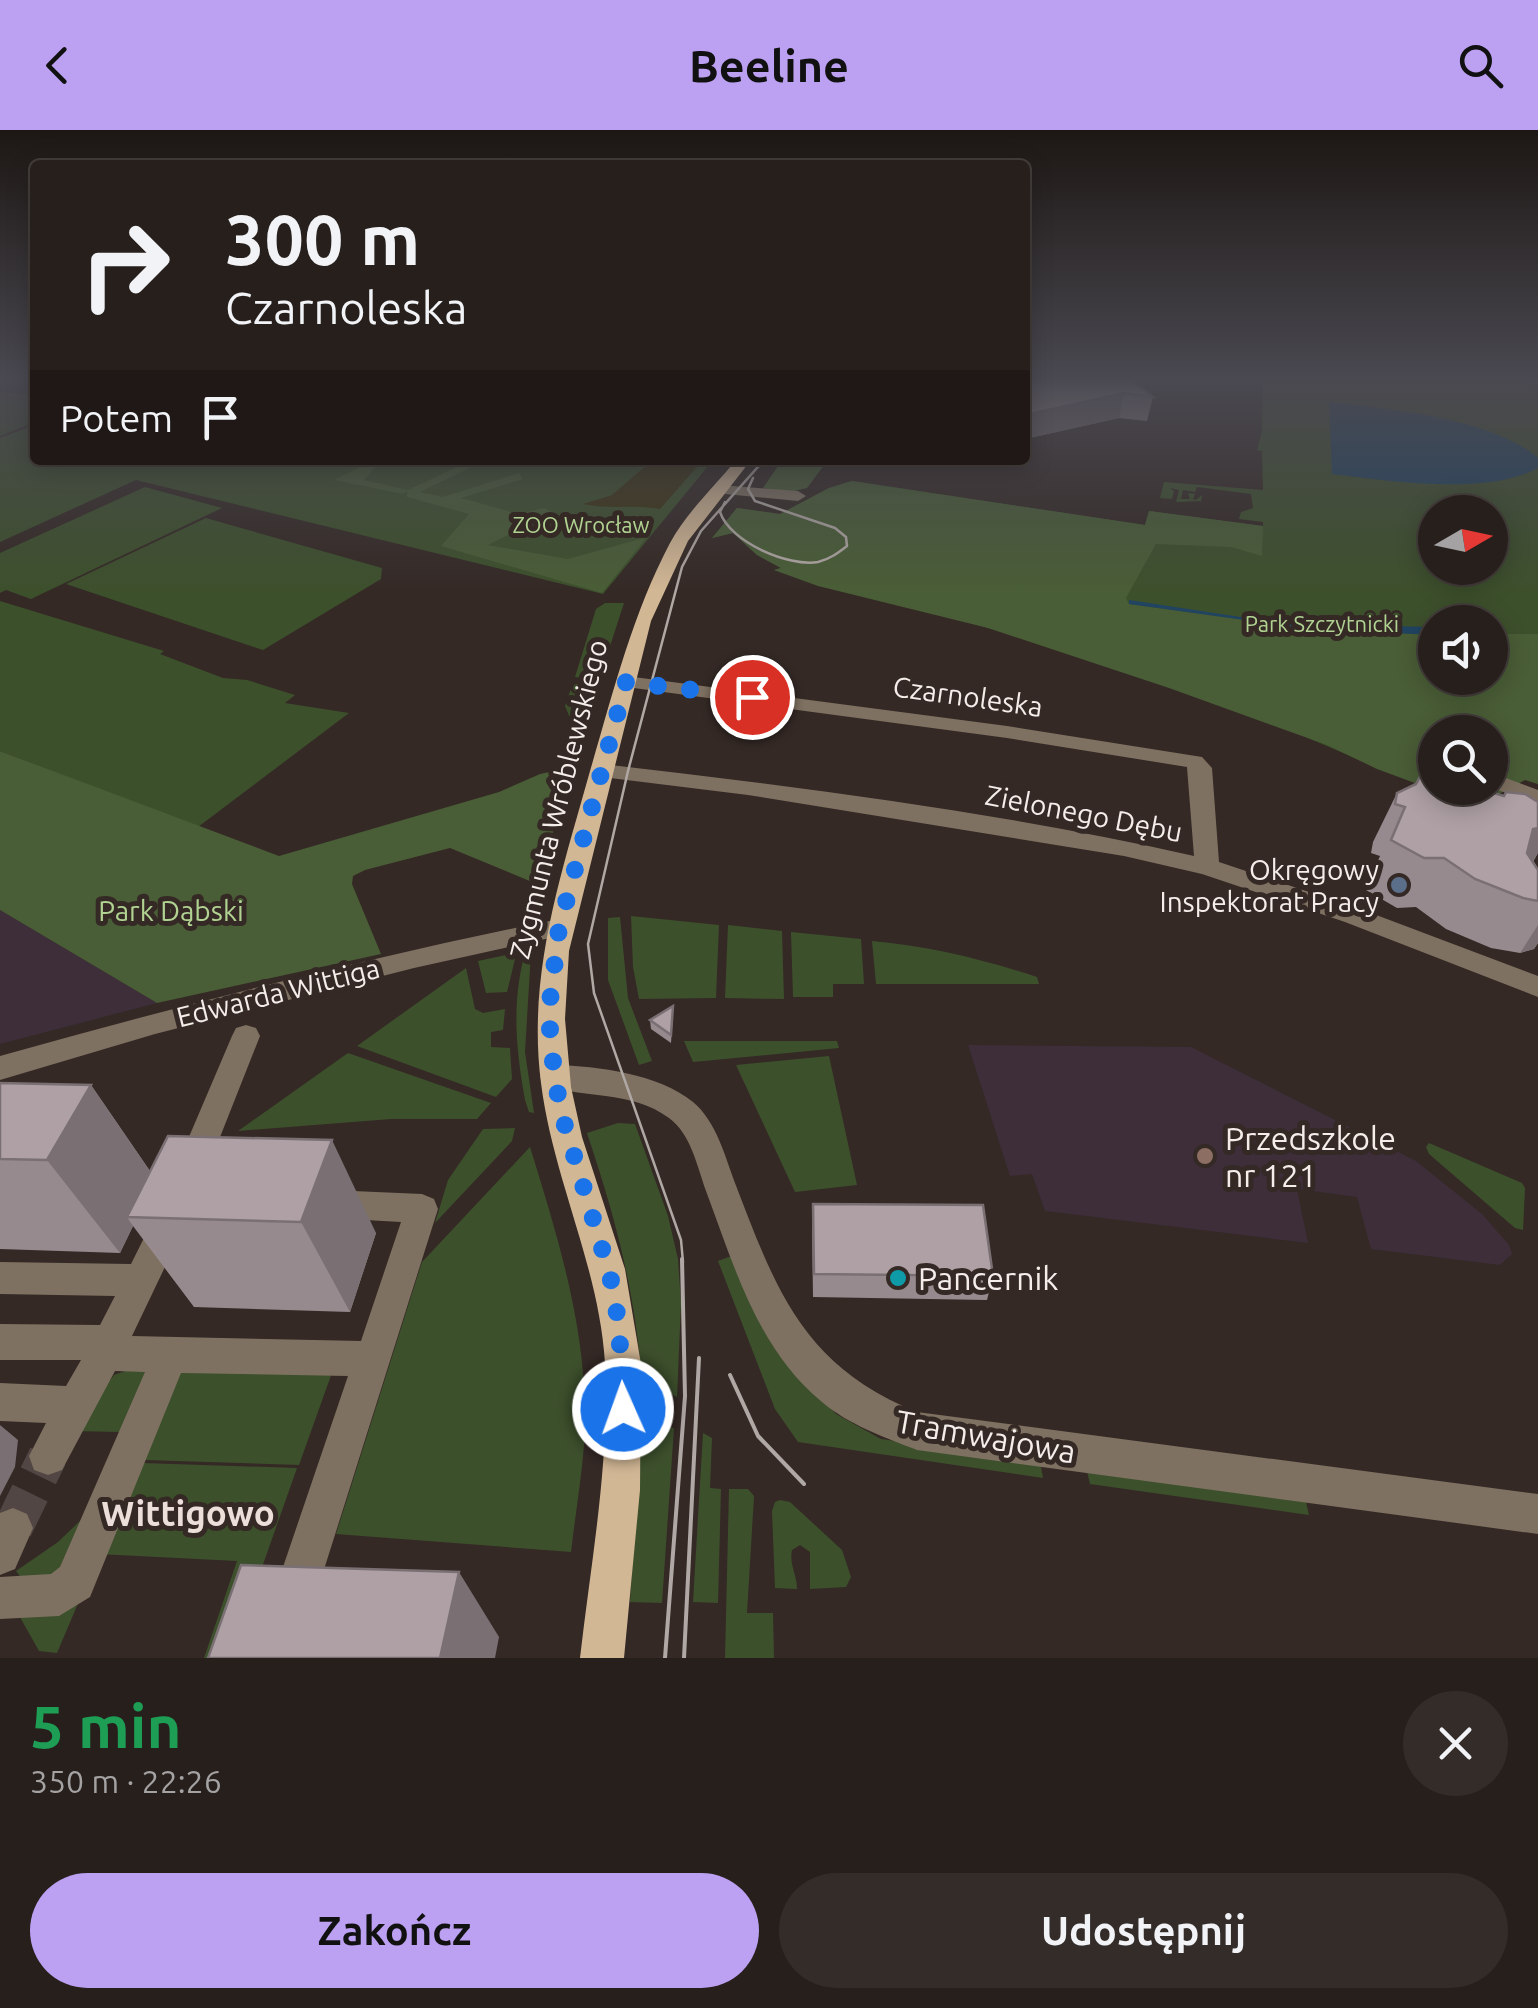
<!DOCTYPE html>
<html lang="pl">
<head>
<meta charset="utf-8">
<style>
	body { margin:0; font-family:Ubuntu,sans-serif; background:#332c29; color:#f1f3f6; height:100vh; display:flex; flex-direction:column; font-size:38px; white-space:nowrap }
	* { box-sizing:border-box; margin:0 }
	p { font-size:32px; color:#a4a2a3 }
	.icon { flex:none; width:55px; height:55px; fill:none; stroke:currentColor; stroke-width:2; stroke-linecap:round; stroke-linejoin:round }
	.map { position:relative; height:1528px; overflow:hidden }
	.side { display:flex; flex-direction:column; background:#271f1c; flex:1 }
	.side>* { flex:none }
	.banner { position:absolute; left:30px; top:30px; width:1000px; height:305px; border-radius:10px; box-shadow:0 5px 25px #0003,0 0 0 2px #433d3b; background:#271f1c; color:#f1f3f6; overflow:hidden }
	.needle { width:65px; rotate:81deg }
	.tools { position:absolute; left:1418px; top:365px; display:grid; gap:20px }
	.tools a { display:grid; place-items:center; width:90px; height:90px; border-radius:50%; background:#271f1c; box-shadow:0 5px 25px #0003,0 0 0 2px #433d3b; font-size:50px }
	.pin { position:absolute; display:grid; place-items:center; width:85px; height:85px; color:#fff; margin:-42px; border:5px solid #fff; border-radius:50%; box-shadow:0 2px 10px #0007 }
	.me { position:absolute; width:110px; margin:-55px; rotate:358deg; stroke-linejoin:round; filter:drop-shadow(0 0 8px #0008) }
	.turn { display:flex; align-items:center; gap:35px; height:210px; padding:0 30px; font-size:45px }
	.turn .icon { width:130px; height:130px; stroke-width:2.5 }
	.turn b { display:block; font-size:70px; line-height:85px }
	.then { display:flex; align-items:center; height:95px; padding:0 30px; background:#0003; gap:20px; font-size:38px }
	.round { display:grid; place-items:center; flex:none; width:105px; height:105px; border-radius:52px; background:#332c29 }
	.overview { display:flex; align-items:center; justify-content:space-between; height:170px; padding:0 30px }
	h1 { font-size:60px; font-weight:600; line-height:75px; color:#1e9e55 }
	.primary-button { display:flex; gap:20px; margin-top:auto; padding:20px 30px }
	.primary-button a { flex:1; height:115px; border-radius:60px; background:#bca0f2; color:#111; font-size:40px; font-weight:600; line-height:115px; text-align:center }
	.primary-button a+a { background:#332c29; color:#f1f3f6 }
	header { display:flex; justify-content:space-between; align-items:center; height:130px; padding:0 30px; background:#bca0f2; color:#111; font-size:45px; font-weight:600 }
	.map>svg:first-child { display:block }
</style>
</head>
<body>
<header><svg class="icon" aria-label="back" viewBox="0 0 24 24"><path d="M15 5l-7 7 7 7"/></svg>Beeline<svg class="icon" aria-label="search" viewBox="0 0 24 24"><circle cx="10" cy="10" r="6"/><path d="M15 15l6 6"/></svg></header>
<div class="map">
<svg width="1538" height="1528" viewBox="0 0 1538 1528">
	<rect width="100%" height="100%" fill="#342925"/>
	<path fill="#3d2e3a" d="M 0,780 L 157,873 L 0,914 Z
		M 968,915 L 1191,917 L 1416,1031 L 1482,1084 L 1509,1115 L 1512,1124 L 1500,1135 L 1371,1119 L 1357,1067 L 1297,1059 L 1308,1113 L 1045,1081 L 1032,1044 L 1010,1046 Z"/>
	<path fill="#3d502c" fill-rule="evenodd" d="M 1263,248 L 1510,248 L 1538,256 L 1538,654 L 1490,638 L 1490,602 L 1435,602 L 1383,641 C 1257,582 1121,538 988,498 C 917,477 843,465 774,440 L 781,438 L 757,425 L 733,403 L 712,408 L 737,378 L 780,384 L 829,358 L 852,351 L 1145,395 L 1149,381 L 1263,396 L 1263,392 L 1239,389 L 1241,382 L 1253,378 L 1251,364 L 1197,357 L 1195,362 L 1183,360 L 1181,369 L 1190,369 L 1188,363 L 1195,364 L 1193,369 L 1196,370 L 1202,365 L 1201,371 L 1176,372 L 1179,360 L 1170,358 L 1174,361 L 1172,369 L 1160,368 L 1164,352 L 1263,360 L 1262,321 L 1257,320 L 1262,301 ZM 1435,382 L 1490,382 L 1490,438 L 1435,438 ZM 1435,492 L 1490,492 L 1490,548 L 1435,548 Z
		M 0,262 L 35,265 L 35,292 L 0,306 Z
		M 35,295 L 35,330 L 713,330 L 603,464 L 136,350 L 0,412 L 0,308 Z
		M 145,357 L 222,378 L 31,469 L 6,460 L 0,463 L 0,423 Z
		M 206,388 L 382,438 L 381,449 L 263,520 L 66,454 Z
		M 0,471 L 164,521 L 160,524 L 223,548 L 247,550 L 295,565 L 285,573 L 349,583 L 198,697 L 0,621 Z
		M 605,473 L 624,473 L 599,550 L 575,547 L 596,479 Z
		M 573,553 L 598,556 L 584,604 L 576,602 L 565,576 Z
		M 631,786 L 719,795 L 716,868 L 639,869 L 633,837 Z
		M 620,787 L 628,868 L 652,931 L 639,935 L 608,850 L 608,788 Z
		M 728,795 L 782,801 L 784,869 L 725,868 Z
		M 791,802 L 861,809 L 864,854 L 833,854 L 833,867 L 793,867 Z
		M 872,811 C 929,816 982,829 1037,847 L 1039,854 L 876,854 Z
		M 528,812 L 531,822 L 525,922 L 534,983 L 529,982 L 525,970 C 515,914 511,867 528,812 Z
		M 506,825 L 515,829 L 507,862 L 486,863 L 478,831 Z
		M 466,838 L 475,879 L 483,883 L 505,879 L 503,900 L 491,902 L 491,917 L 510,918 L 512,949 L 496,967 L 357,916 Z
		M 837,911 L 839,918 L 693,932 L 684,911 Z
		M 348,923 L 491,973 L 477,989 L 391,989 L 238,1001 Z
		M 829,926 L 857,1055 L 795,1062 L 736,935 Z
		M 618,993 L 635,994 L 668,1086 L 678,1129 L 681,1174 L 677,1267 L 642,1249 C 634,1157 616,1090 587,1003 Z
		M 515,998 L 512,1011 L 435,1093 L 448,1050 L 483,999 Z
		M 1429,1013 L 1522,1053 L 1525,1058 L 1523,1100 L 1515,1098 L 1429,1024 L 1426,1017 Z
		M 530,1017 C 560,1114 591,1212 584,1316 C 581,1351 575,1387 571,1422 L 336,1404 L 422,1132 Z
		M 734,1125 L 786,1233 L 836,1284 L 881,1309 L 1040,1331 L 1043,1348 L 798,1312 L 775,1279 L 718,1131 Z
		M 177,1231 L 334,1237 L 299,1335 L 144,1330 Z
		M 151,1232 L 120,1302 L 73,1301 L 114,1245 Z
		M 661,1297 L 674,1298 L 662,1473 L 630,1472 L 640,1318 L 647,1304 Z
		M 703,1303 L 712,1308 L 710,1358 L 721,1359 L 718,1473 L 693,1472 Z
		M 142,1333 L 297,1338 L 230,1528 L 204,1528 L 237,1431 L 98,1424 Z
		M 1086,1337 L 1305,1368 L 1309,1385 L 1090,1354 Z
		M 729,1359 L 748,1359 L 754,1366 L 747,1483 L 773,1483 L 774,1528 L 725,1528 Z
		M 780,1370 L 790,1372 L 842,1420 L 851,1447 L 846,1457 L 810,1459 L 810,1422 L 800,1415 L 792,1420 C 789,1435 797,1444 797,1459 L 775,1458 L 772,1381 L 775,1372 Z
		M 83,1388 L 68,1447 L 22,1449 L 16,1441 L 58,1412 Z
		M 79,1471 L 57,1523 L 39,1521 L 16,1480 Z"/>
	<path fill="#495d36" fill-rule="evenodd" d="M 375,330 L 389,330 L 374,338 L 364,350 L 408,360 L 472,330 L 486,330 L 420,362 L 443,367 L 519,343 L 523,349 L 461,368 L 519,384 L 544,378 L 554,383 L 488,415 L 568,429 L 647,407 L 602,463 L 441,416 L 469,384 L 407,367 L 407,361 L 403,364 L 334,350 Z
		M 788,330 L 828,330 L 807,358 L 790,362 L 763,358 L 778,336 Z
		M 852,351 L 1145,395 L 1149,381 L 1263,396 L 1262,426 L 1231,417 L 1156,414 L 1126,468 L 1129,474 L 1310,499 L 1435,505 L 1435,548 L 1490,548 L 1490,504 L 1538,504 L 1538,654 L 1525,650 L 1477,676 L 1377,639 L 1327,615 L 1169,558 L 988,498 L 818,456 L 774,440 L 781,438 L 757,425 L 733,403 L 712,408 L 737,378 L 780,384 L 829,358 ZM 1435,602 L 1490,602 L 1490,658 L 1435,658 Z
		M 0,621 L 279,726 L 499,662 L 540,644 L 573,637 L 537,754 L 450,718 L 365,740 L 353,746 L 352,754 L 381,824 L 157,873 L 0,780 Z"/>
	<path fill="#3b3313" d="M 681,330 L 703,330 L 660,379 C 632,374 612,380 583,374 L 612,365 L 648,334 Z"/>
	<path fill="#204461" d="M 1329,272 C 1387,279 1493,288 1538,328 L 1538,338 C 1486,366 1390,351 1332,344 Z
		M 1129,470 L 1286,494 L 1435,497 L 1435,505 L 1310,499 L 1129,474 Z"/>
	<g fill="none" stroke-linecap="round" stroke-linejoin="round">
		<path stroke="#514643" stroke-width="39" stroke-dasharray="39 19" stroke-linecap="butt" d="M 13,1398 L 48,1326"/>
		<path fill="#7f7161" fill-rule="evenodd" d="M 720,355 L 798,361 L 806,366 L 798,371 L 715,363 L 712,360 Z
			M 626,546 L 1007,596 L 1202,627 L 1212,638 L 1219,732 L 1363,780 L 1538,846 L 1538,867 L 1345,792 L 1202,744 L 1124,726 L 748,665 L 594,646 L 591,641 L 602,634 C 800,657 1000,682 1194,726 L 1187,637 L 1007,608 L 619,556 L 616,552 Z
			M 1430,620 L 1435,621 L 1435,635 L 1419,626 Z
			M 1490,642 L 1538,660 L 1538,675 L 1490,657 Z
			M 559,789 L 568,792 L 572,798 L 568,804 L 414,838 L 155,904 L 0,950 L 0,926 C 185,874 371,827 559,789 Z
			M 246,895 L 256,898 L 260,906 L 209,1035 L 204,1045 L 193,1049 L 182,1045 L 177,1035 L 232,906 L 236,898 Z
			M 555,935 C 598,936 659,944 693,972 C 716,991 725,1026 735,1053 C 776,1160 803,1236 917,1282 L 1538,1364 L 1538,1404 L 917,1320 C 884,1307 849,1295 822,1272 C 758,1220 734,1136 706,1061 C 697,1036 691,1004 669,988 C 631,960 585,969 545,955 L 540,947 L 545,939 Z
			M 330,1060 L 422,1064 L 434,1069 L 438,1079 L 296,1528 L 252,1528 L 348,1246 L 181,1243 L 90,1467 L 59,1486 L 0,1489 L 0,1447 L 51,1444 L 60,1437 L 145,1242 L 115,1241 L 62,1340 L 48,1345 L 34,1340 L 29,1326 L 46,1293 L 0,1291 L 0,1253 L 66,1256 L 81,1230 L 0,1230 L 0,1194 L 100,1195 L 115,1166 L 0,1164 L 0,1132 L 131,1134 L 156,1084 L 168,1080 L 180,1084 L 185,1095 L 132,1206 L 361,1211 L 401,1092 L 330,1088 L 318,1084 L 314,1074 L 318,1064 Z
			M 13,1378 L 27,1384 L 33,1398 L 15,1439 L 0,1445 L 0,1383 Z"/>
		<path fill="#d2b795" fill-rule="evenodd" d="M 736,330 L 751,330 L 688,411 L 651,491 L 569,821 L 565,889 L 571,957 L 582,1007 L 625,1139 L 641,1234 L 640,1360 L 624,1528 L 580,1528 C 591,1431 610,1332 605,1233 C 599,1136 553,1049 541,953 C 527,844 561,745 590,641 C 613,563 632,485 670,413 C 686,383 715,356 736,330 Z"/>
		<path stroke="#b0a8a4" stroke-width="2.5" d="M 1521,248 L 1538,253
			M 725,372 L 720,382 C 730,412 788,437 818,432 C 830,429 838,423 847,416 L 846,407 L 835,398 L 755,371 L 748,359 L 753,348
			M 683,1132 L 681,1110 L 594,863 L 588,814 L 628,641 L 682,437 L 701,401 L 764,330"/>
		<path stroke="#b0a8a4" stroke-width="4" d="M 730,1245 L 758,1306 L 804,1354
			M 665,1528 L 685,1266 L 682,1129
			M 684,1528 L 699,1228"/>
	</g>
	<path fill="#968a8e" d="M 1025,248 L 1153,267 L 1147,291 L 1119,288 L 1025,309 Z
		M 1506,662 L 1538,672 L 1538,723 L 1533,732 L 1538,740 L 1538,813 L 1534,819 L 1520,823 L 1491,818 L 1446,799 L 1416,777 L 1397,778 L 1366,760 L 1380,726 L 1371,723 L 1373,712 L 1397,663 L 1503,666 Z
		M 673,884 L 671,913 L 651,899 L 650,890 Z
		M 0,953 L 91,955 L 150,1041 L 376,1103 L 350,1182 L 194,1177 L 133,1096 L 120,1123 L 0,1119 Z
		M 813,1074 L 993,1146 L 987,1170 L 813,1167 L 812,1098 Z"/>
	<path fill="#7a7074" d="M 1124,263 L 1119,288 L 1025,309 L 1025,285 Z
		M 1538,698 L 1538,723 L 1526,742 L 1502,749 L 1533,699 Z
		M 1538,795 L 1538,813 L 1534,819 L 1520,823 Z
		M 91,955 L 156,1050 L 127,1087 L 133,1096 L 120,1123 L 47,1030 Z
		M 332,1010 L 376,1103 L 350,1182 L 301,1092 Z
		M 0,1295 L 18,1310 L 15,1337 L 0,1366 Z
		M 459,1442 L 499,1507 L 495,1528 L 440,1528 Z"/>
	<path fill="#aea0a5" stroke="#7a7074" stroke-width="2.5" d="M 1025,248 L 1128,248 L 1153,267 L 1124,263 L 1025,285 Z
		M 1423,641 L 1435,645 L 1435,658 L 1476,658 L 1504,666 L 1506,662 L 1525,664 L 1538,672 L 1538,698 L 1533,699 L 1527,723 L 1538,740 L 1538,771 L 1523,768 L 1475,749 L 1444,728 L 1424,728 L 1391,710 L 1405,677 L 1395,674 L 1397,663 L 1416,654 Z
		M 673,876 L 671,905 L 650,890 Z
		M 0,953 L 91,955 L 47,1030 L 0,1029 Z
		M 168,1006 L 332,1010 L 301,1092 L 127,1087 Z
		M 813,1074 L 983,1075 L 993,1146 L 814,1144 Z
		M 241,1435 L 459,1442 L 440,1528 L 208,1528 Z"/>
	<linearGradient id="sky" x2="0" y2="1"><stop stop-color="#1d1714"/><stop offset="0.54" stop-color="#4a4951"/><stop offset="1" stop-color="#4a4951" stop-opacity="0"/></linearGradient>
	<rect width="1538" height="461" fill="url(#sky)"/>
	<g fill="none" stroke-linecap="round" stroke-linejoin="round">
		<path stroke="#1a73e8" stroke-width="18" stroke-dasharray="0 32.4" d="M 623,1279 L 619,1195 L 610,1145 L 560,979 L 550,911 L 550,871 L 559,798 L 626,552 L 752,567"/>
	</g>
	<circle fill="#5c6f8a" stroke="#342925" stroke-width="4" cx="1399" cy="755" r="10"/>
	<circle fill="#8d6e63" stroke="#342925" stroke-width="4" cx="1205" cy="1026" r="10"/>
	<circle fill="#0f9aa8" stroke="#342925" stroke-width="4" cx="898" cy="1148" r="10"/>
	<g text-anchor="middle" dominant-baseline="central" stroke-width="10" stroke-linejoin="round" paint-order="stroke">
		<g font-size="22" fill="#b1d392" stroke="#342925">
			<text x="581" y="394">ZOO Wrocław</text>
			<text x="1322" y="493">Park Szczytnicki</text>
		</g>
		<g font-size="28" fill="#f4edea" stroke="#342925">
			<text transform="translate(968 566) rotate(8)">Czarnoleska</text>
			<text transform="translate(558 669) rotate(-76)">Zygmunta Wróblewskiego</text>
			<text transform="translate(1084 683) rotate(11)">Zielonego Dębu</text>
			<text transform="translate(278 862) rotate(-14)">Edwarda Wittiga</text>
		</g>
		<g font-size="28" fill="#f4edea" stroke="#342925" text-anchor="end">
			<text x="1379" y="739">Okręgowy<tspan x="1379" dy="32">Inspektorat Pracy</tspan></text>
		</g>
		<g font-size="28" fill="#b1d392" stroke="#342925">
			<text x="171" y="780">Park Dąbski</text>
		</g>
		<g font-size="32" fill="#f4edea" stroke="#342925" text-anchor="start">
			<text x="1225" y="1008">Przedszkole<tspan x="1225" dy="37">nr 121</tspan></text>
			<text x="918" y="1148">Pancernik</text>
		</g>
		<g font-size="32" fill="#f4edea" stroke="#342925">
			<text transform="translate(986 1306) rotate(10)">Tramwajowa</text>
		</g>
		<g font-size="35" font-weight="bold" fill="#ecded8" stroke="#342925">
			<text x="188" y="1383">Wittigowo</text>
		</g>
	</g>
</svg>
<div class="tools">
<a><svg class="needle" viewBox="-14 -14 28 28"><path d="M0-13l5 13h-10z" fill="#e53935"/><path d="M0 13l5-13h-10z" fill="#a4a2a3"/></svg></a>
<a><svg class="icon" aria-label="sound" viewBox="0 0 24 24"><path d="M4 9h4l5-4v14l-5-4H4zM17 9q2 3 0 6"/></svg></a>
<a><svg class="icon" aria-label="search" viewBox="0 0 24 24"><circle cx="10" cy="10" r="6"/><path d="M15 15l6 6"/></svg></a>
</div>
<div class="pin" style="left:752px;top:567px;background:#d93025"><svg class="icon" aria-label="arrive" viewBox="0 0 24 24"><path d="M6 21V4h12l-3 4 3 4H6"/></svg></div>
<svg class="me" style="left:623px;top:1279px" viewBox="-20 -20 40 40"><circle r="17" fill="#1a73e8" stroke="#fff" stroke-width="3"/><path d="M0-11L8 9 0 5-8 9z" fill="#fff"/></svg>
<div class="banner">
<div class="turn"><svg class="icon" aria-label="right" viewBox="0 0 24 24"><path d="M7 20v-9h11M14 6l5 5-5 5"/></svg><div><b>300 m</b>Czarnoleska</div></div>
<div class="then">Potem<svg class="icon" aria-label="arrive" viewBox="0 0 24 24"><path d="M6 21V4h12l-3 4 3 4H6"/></svg></div>
</div>
</div>
<section class="side">
<div class="overview"><div><h1>5 min</h1><p>350 m · 22:26</p></div><a class="round"><svg class="icon" aria-label="close" viewBox="0 0 24 24"><path d="M6 6l12 12M18 6L6 18"/></svg></a></div>
<div class="primary-button"><a>Zakończ</a><a>Udostępnij</a></div>
</section>
</body>
</html>
